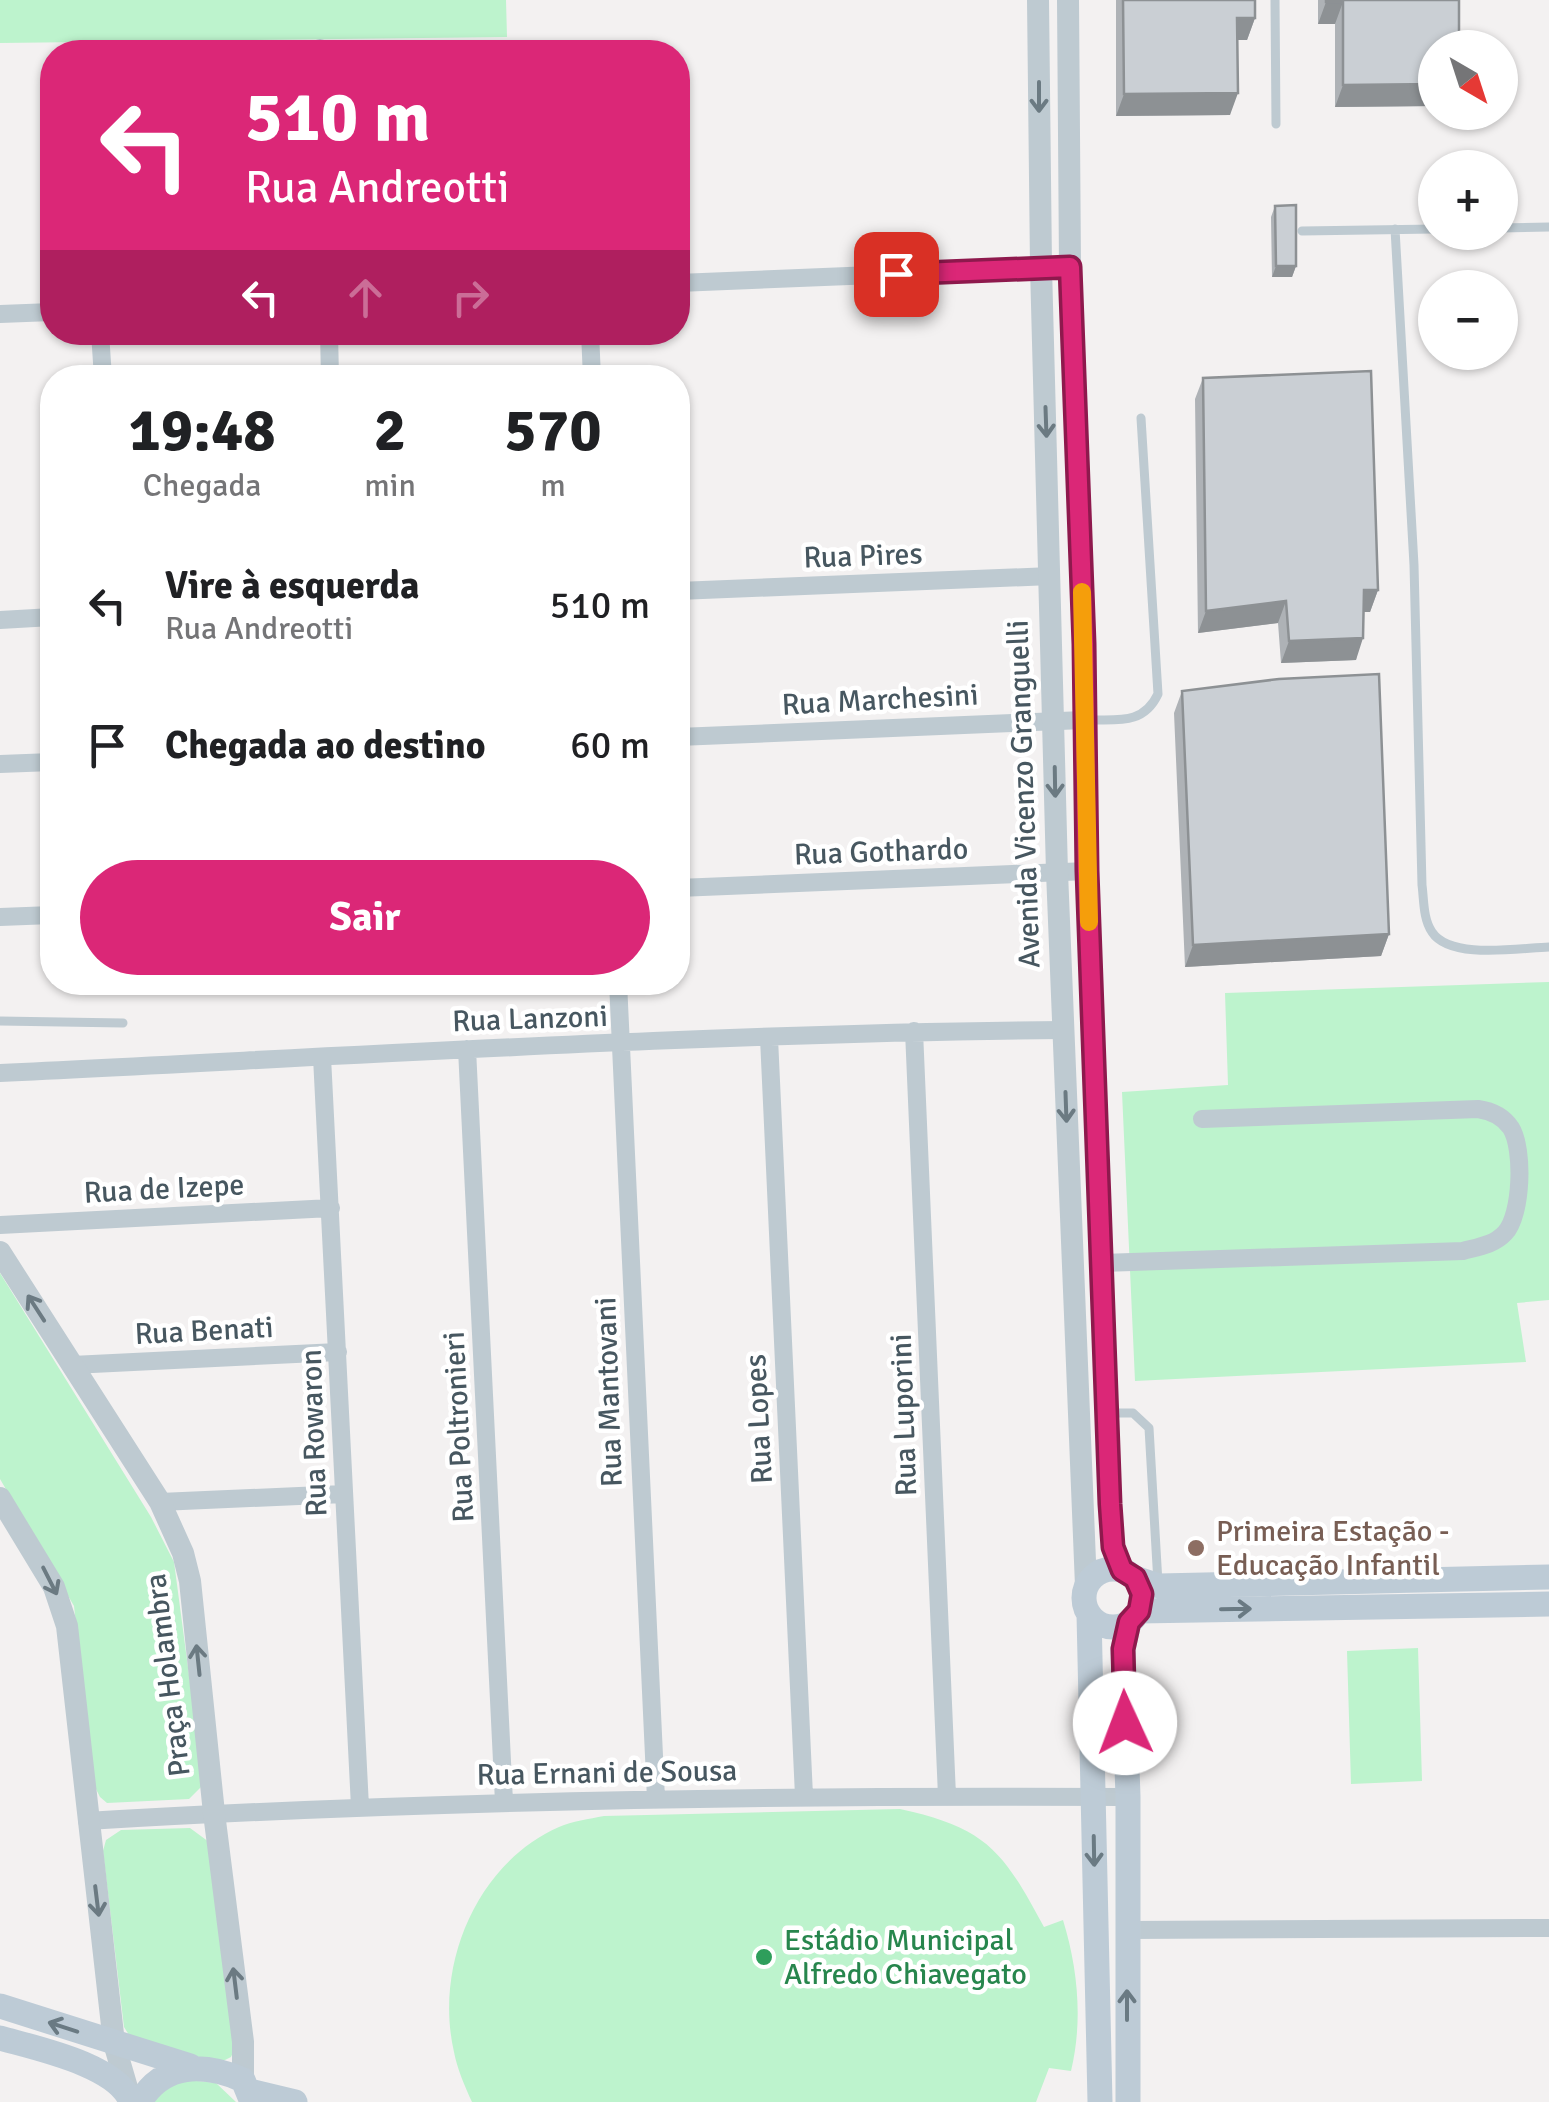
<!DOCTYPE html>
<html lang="pt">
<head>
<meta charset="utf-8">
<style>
	body { margin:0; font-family:Signika,sans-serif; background:#f6f6f6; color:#202124; height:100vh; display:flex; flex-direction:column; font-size:38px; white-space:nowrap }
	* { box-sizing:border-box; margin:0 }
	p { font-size:32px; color:#757577 }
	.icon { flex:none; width:55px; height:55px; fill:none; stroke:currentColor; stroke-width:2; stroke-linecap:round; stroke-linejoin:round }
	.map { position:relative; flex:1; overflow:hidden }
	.drawer { position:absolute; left:40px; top:365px; width:650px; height:630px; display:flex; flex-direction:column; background:#fff; border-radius:40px; box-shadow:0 2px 8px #0004 }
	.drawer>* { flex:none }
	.hud { position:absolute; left:40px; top:40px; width:650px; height:305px; border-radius:40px; box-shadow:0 2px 8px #0004; background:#db2777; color:#fff; overflow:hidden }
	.needle { width:65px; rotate:141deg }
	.fabs { position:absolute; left:1418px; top:30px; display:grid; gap:20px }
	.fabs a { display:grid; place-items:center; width:100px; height:100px; border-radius:50%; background:#fff; box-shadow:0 2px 8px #0004; font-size:50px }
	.pin { position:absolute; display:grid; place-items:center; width:85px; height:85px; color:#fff; margin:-42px; border-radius:20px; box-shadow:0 5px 15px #0006 }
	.me { position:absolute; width:110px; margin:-55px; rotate:358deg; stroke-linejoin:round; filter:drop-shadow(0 0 8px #0008) }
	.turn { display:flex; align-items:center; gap:35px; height:210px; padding:0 40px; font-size:45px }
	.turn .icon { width:130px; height:130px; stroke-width:2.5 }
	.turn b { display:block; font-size:70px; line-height:85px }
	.lanes { display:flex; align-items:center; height:95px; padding:0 40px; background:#0003; justify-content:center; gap:50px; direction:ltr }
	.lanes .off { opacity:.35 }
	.eta { display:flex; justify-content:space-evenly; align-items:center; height:170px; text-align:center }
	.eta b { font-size:60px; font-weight:800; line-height:70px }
	.primary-button { display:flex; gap:20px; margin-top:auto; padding:20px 40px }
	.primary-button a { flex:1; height:115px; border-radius:60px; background:#db2777; color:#fff; font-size:40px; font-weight:800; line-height:115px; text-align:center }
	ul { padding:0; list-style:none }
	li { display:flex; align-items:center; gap:30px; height:140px; padding:0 40px }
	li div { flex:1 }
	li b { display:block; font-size:38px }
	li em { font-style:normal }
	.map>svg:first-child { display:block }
</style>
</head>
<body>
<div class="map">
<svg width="1549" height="2102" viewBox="0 0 1549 2102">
	<rect width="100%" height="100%" fill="#f3f1f1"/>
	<path fill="#bdf3cd" d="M 0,0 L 506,0 L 507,37 L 0,43 Z
		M 1549,982 L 1549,1300 L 1517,1303 L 1526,1362 L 1135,1381 L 1122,1092 L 1228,1085 L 1225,993 Z
		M 0,1273 L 151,1517 L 174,1562 L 202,1773 L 202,1786 L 189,1799 L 107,1803 L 100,1797 L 94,1785 L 74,1606 L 0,1479 Z
		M 1418,1648 L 1422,1781 L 1351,1784 L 1347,1651 Z
		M 900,1809 C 987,1828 1003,1851 1044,1927 L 1063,1920 C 1078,1969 1083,2021 1071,2071 L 1049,2068 L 1036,2102 L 472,2102 C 465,2087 457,2068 454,2052 C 434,1965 477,1863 559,1827 C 572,1821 589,1819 604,1816 Z
		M 190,1828 L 209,1842 L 235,2048 L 231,2057 L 215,2065 L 129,2035 L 124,2027 L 103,1851 L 106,1840 L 121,1830 Z
		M 180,2079 L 216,2083 L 236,2102 L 147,2102 Z"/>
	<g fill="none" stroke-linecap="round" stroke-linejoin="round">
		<path stroke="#becad1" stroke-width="9" d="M 1275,0 L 1276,124
			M 1500,228 L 1549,227
			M 1395,229 L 1414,565 L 1422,885 C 1424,900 1423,919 1432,932 C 1450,960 1519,948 1549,947
			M 1302,231 L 1435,229
			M 1085,720 C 1116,719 1143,726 1158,694 L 1141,418
			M 0,1021 L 123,1023
			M 1107,1413 L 1133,1413 L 1149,1428 L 1158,1583"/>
		<path stroke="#becad1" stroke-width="18" d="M 320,48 L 320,52
			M 678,283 L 1070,267
			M 0,314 L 52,312
			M 100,332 L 103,378
			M 329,332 L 330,378
			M 590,332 L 592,378
			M 678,591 L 1051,576
			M 0,620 L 52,617
			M 678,737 L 1084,720
			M 0,764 L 52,762
			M 678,888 L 1087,871
			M 0,917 L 52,915
			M 618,982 L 656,1799
			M 914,1031 L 947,1796
			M 769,1038 L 804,1796
			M 467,1049 L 504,1802
			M 322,1057 L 360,1807
			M 0,1073 C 354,1056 709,1033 1063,1030
			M 0,1225 L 331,1208
			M 1102,1263 L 1463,1251 C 1478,1247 1494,1245 1505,1233 C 1522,1215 1524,1149 1511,1128 C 1503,1116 1492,1111 1478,1109 L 1202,1119
			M 72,1365 L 338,1352
			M 160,1502 L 344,1494
			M 87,1821 C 434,1800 781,1795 1128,1797
			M 1127,1930 L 1549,1928"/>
		<path stroke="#becad1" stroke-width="22" d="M 1038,0 L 1041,267 L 1057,872 L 1086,1586
			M 1068,0 L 1070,267 L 1084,644 L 1087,871 L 1110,1504 L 1113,1547 L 1122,1570
			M 0,1252 L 160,1502 L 183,1553 L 190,1581 L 214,1813 L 243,2042 L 243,2080
			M 0,1498 L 54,1587 L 67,1626 L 114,2043 L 130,2098"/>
		<path stroke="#bdcbd6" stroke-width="25" d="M1084 1598a29 29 0 1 1 58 0a29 29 0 1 1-58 0Z
			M 1135,1578 L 1159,1586 L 1549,1577
			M 1139,1611 L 1549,1604
			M 1089,1614 L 1100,2102
			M 0,2006 L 190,2066
			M 0,2038 C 35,2048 118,2065 131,2102
			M 249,2091 L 295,2102
			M 140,2102 C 163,2062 205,2063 243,2080 L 252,2102
			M 1128,2102 L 1128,1797 L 1123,1649 L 1129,1622"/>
	</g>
	<path fill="#aeb2b6" d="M 1116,0 L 1255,0 L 1255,18 L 1247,40 L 1238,40 L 1230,115 L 1116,116 Z
		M 1318,0 L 1459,0 L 1435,48 L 1435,106 L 1335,107 L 1335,24 L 1318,24 Z
		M 1275,206 L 1296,266 L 1292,277 L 1272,277 L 1271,217 Z
		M 1203,378 L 1378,590 L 1370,612 L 1364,612 L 1356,660 L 1281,663 L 1278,623 L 1198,633 L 1195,399 Z
		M 1182,691 L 1389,934 L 1381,956 L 1185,967 L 1174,713 Z"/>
	<path fill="#8d9194" d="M 1326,2 L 1343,2 L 1335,24 L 1318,24 Z
		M 1237,18 L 1255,18 L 1247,40 L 1230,40 Z
		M 1435,84 L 1435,106 L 1335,107 L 1343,85 Z
		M 1238,93 L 1230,115 L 1116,116 L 1124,94 Z
		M 1276,266 L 1296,266 L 1292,277 L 1272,277 Z
		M 1364,590 L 1378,590 L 1370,612 L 1356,612 Z
		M 1286,601 L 1278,623 L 1198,633 L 1206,611 Z
		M 1363,638 L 1356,660 L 1281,663 L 1289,641 Z
		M 1389,934 L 1381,956 L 1185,967 L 1193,945 Z"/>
	<path fill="#cacfd4" stroke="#8d9194" stroke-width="2.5" d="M 1123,0 L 1255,0 L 1255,18 L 1237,18 L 1238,93 L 1124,94 Z
		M 1326,0 L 1459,0 L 1459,48 L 1435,48 L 1435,84 L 1343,85 L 1343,2 L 1326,2 Z
		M 1296,205 L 1296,266 L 1276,266 L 1275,206 Z
		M 1371,371 L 1378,590 L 1364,590 L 1363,638 L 1289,641 L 1286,601 L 1206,611 L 1203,378 Z
		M 1379,674 L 1389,934 L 1193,945 L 1182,691 L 1279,679 Z"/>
	<defs><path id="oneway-shaft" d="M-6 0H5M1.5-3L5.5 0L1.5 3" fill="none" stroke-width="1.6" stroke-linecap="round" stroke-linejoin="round" transform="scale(2.5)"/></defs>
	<g stroke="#6b7a82">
		<use href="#oneway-shaft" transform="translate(1039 97) rotate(90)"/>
		<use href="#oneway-shaft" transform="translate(1046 422) rotate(88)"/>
		<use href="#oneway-shaft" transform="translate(1055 782) rotate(89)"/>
		<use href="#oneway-shaft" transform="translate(1066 1107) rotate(88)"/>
		<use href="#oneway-shaft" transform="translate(36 1308) rotate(-123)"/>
		<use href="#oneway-shaft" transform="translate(50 1581) rotate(63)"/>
		<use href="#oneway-shaft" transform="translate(198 1660) rotate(-96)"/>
		<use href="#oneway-shaft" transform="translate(97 1901) rotate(83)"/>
		<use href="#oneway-shaft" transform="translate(235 1983) rotate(-97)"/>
	</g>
	<g stroke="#6a7a83">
		<use href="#oneway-shaft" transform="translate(1236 1609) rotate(-1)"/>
		<use href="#oneway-shaft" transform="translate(1094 1851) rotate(89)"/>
		<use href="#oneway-shaft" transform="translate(1127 2005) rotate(-90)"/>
		<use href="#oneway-shaft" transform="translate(63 2027) rotate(-162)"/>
	</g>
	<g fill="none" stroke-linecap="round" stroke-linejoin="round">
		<defs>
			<path id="route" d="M 896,274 L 1070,267 L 1084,644 L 1087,871 L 1110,1504 L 1113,1547 L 1122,1570 L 1135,1578 L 1142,1594 L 1139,1611 L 1129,1622 L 1123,1649 L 1125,1723"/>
		</defs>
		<use href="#route" stroke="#8e194d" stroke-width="25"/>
		<use href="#route" stroke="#db2777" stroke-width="18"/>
		<path stroke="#f59e0b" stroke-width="18" d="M 1082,592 L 1089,922"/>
	</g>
	<circle fill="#8d6e63" stroke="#fff" stroke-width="4" cx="1196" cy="1548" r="10"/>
	<circle fill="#2e9e5b" stroke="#fff" stroke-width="4" cx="764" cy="1957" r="10"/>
	<g text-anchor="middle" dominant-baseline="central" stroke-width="9" stroke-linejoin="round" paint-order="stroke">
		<g font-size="30" fill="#475760" stroke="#fff">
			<text transform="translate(863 556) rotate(-2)">Rua Pires</text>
			<text transform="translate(880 700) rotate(-3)">Rua Marchesini</text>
			<text transform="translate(1024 794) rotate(-92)">Avenida Vicenzo Granguelli</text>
			<text transform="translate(881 852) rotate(-2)">Rua Gothardo</text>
			<text transform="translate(530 1019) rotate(-2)">Rua Lanzoni</text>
			<text transform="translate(164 1189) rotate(-3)">Rua de Izepe</text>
			<text transform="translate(204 1331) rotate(-3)">Rua Benati</text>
			<text transform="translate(609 1392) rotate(-92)">Rua Mantovani</text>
			<text transform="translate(904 1415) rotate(-92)">Rua Luporini</text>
			<text transform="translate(759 1419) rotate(-93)">Rua Lopes</text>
			<text transform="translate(459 1427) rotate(-93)">Rua Poltronieri</text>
			<text transform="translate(314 1433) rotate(-92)">Rua Rowaron</text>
			<text transform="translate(168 1675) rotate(-97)">Praça Holambra</text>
			<text transform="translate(607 1773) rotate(-1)">Rua Ernani de Sousa</text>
		</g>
		<g font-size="30" fill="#785e54" stroke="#fff" text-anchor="start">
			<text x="1216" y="1531">Primeira Estação -<tspan x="1216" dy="34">Educação Infantil</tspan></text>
		</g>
		<g font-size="30" fill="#27864d" stroke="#fff" text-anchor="start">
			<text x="784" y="1940">Estádio Municipal<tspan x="784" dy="34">Alfredo Chiavegato</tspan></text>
		</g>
	</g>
</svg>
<div class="fabs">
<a><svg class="needle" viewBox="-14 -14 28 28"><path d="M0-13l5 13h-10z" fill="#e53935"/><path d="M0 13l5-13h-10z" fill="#757577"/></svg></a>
<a>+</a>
<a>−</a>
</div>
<div class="pin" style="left:896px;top:274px;background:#d93025"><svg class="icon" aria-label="arrive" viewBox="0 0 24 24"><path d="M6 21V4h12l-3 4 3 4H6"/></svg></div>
<svg class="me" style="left:1125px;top:1723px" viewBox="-20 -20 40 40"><circle r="19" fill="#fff"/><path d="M0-13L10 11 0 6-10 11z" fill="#db2777"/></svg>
<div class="hud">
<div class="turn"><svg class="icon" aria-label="left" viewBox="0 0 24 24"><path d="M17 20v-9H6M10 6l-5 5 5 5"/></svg><div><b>510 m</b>Rua Andreotti</div></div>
<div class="lanes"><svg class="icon" aria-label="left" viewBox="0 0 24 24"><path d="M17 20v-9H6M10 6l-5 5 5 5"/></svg><svg class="icon off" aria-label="ahead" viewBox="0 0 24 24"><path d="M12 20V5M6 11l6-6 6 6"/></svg><svg class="icon off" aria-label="right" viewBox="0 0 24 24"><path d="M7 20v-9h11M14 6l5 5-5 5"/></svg></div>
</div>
<section class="drawer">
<div class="eta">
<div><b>19:48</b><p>Chegada</p></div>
<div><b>2</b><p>min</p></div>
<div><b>570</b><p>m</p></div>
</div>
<ul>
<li><svg class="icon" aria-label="left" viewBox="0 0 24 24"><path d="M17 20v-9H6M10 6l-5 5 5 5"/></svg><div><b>Vire à esquerda</b><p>Rua Andreotti</p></div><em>510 m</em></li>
<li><svg class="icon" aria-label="arrive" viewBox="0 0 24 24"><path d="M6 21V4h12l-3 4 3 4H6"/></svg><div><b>Chegada ao destino</b></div><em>60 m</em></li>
</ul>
<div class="primary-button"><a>Sair</a></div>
</section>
</div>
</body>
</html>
